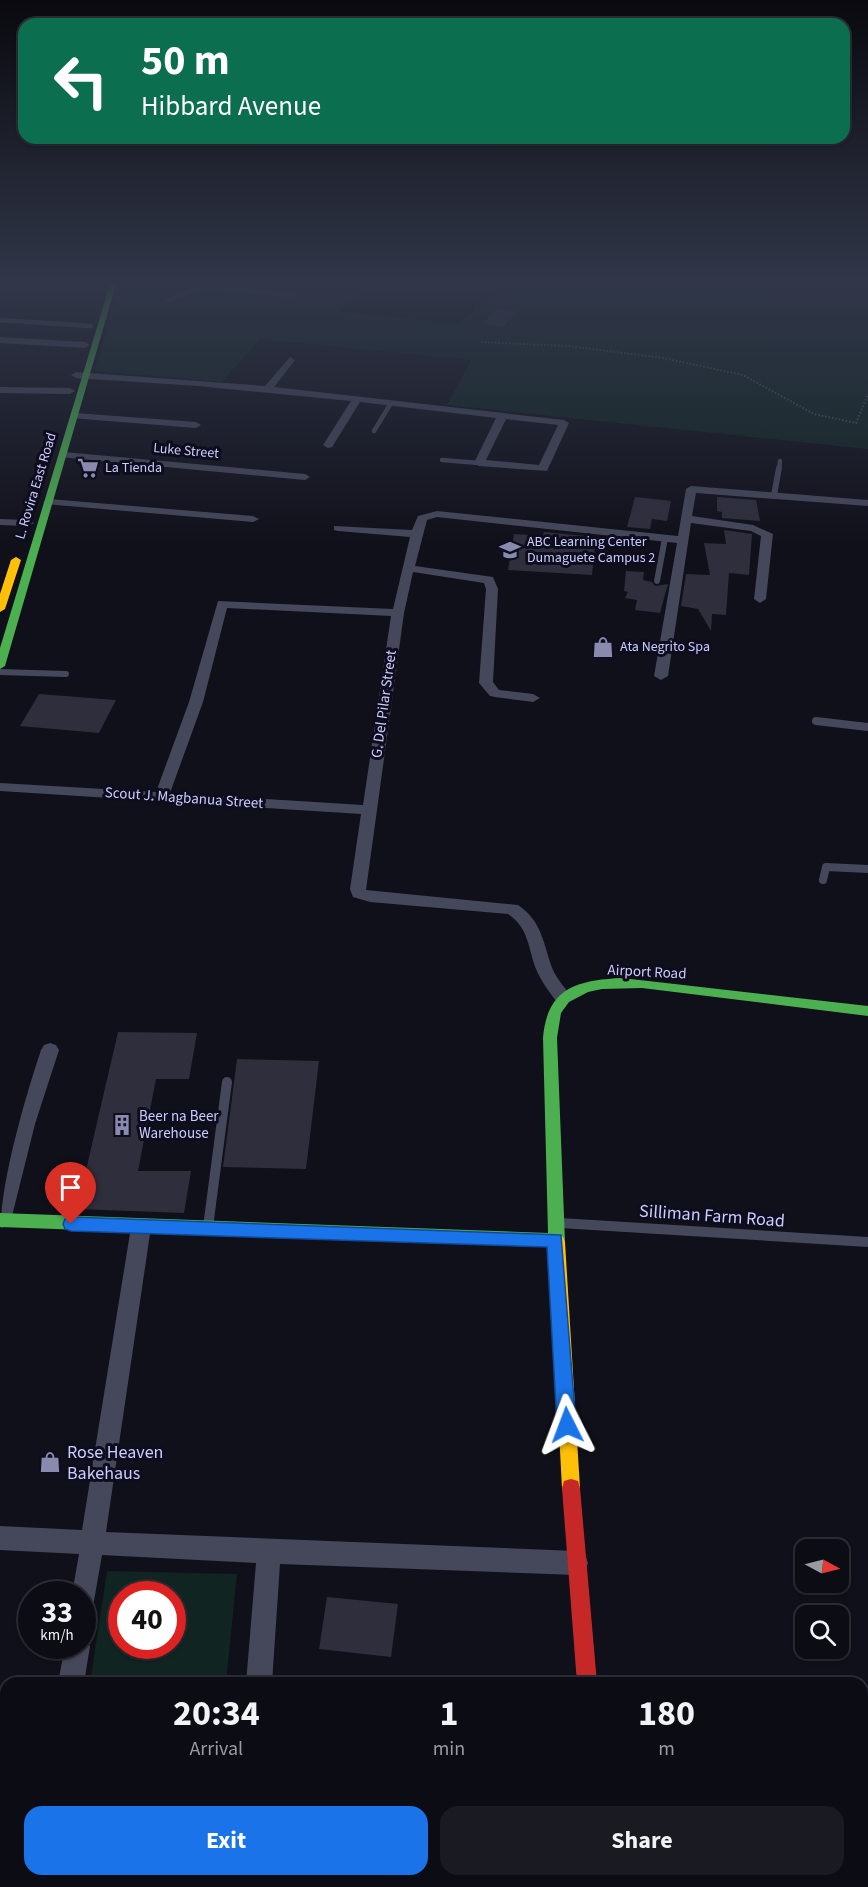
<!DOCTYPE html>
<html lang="en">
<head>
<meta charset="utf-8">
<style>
	body { margin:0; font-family:"Source Sans 3",sans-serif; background:#1a1a22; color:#f1f3f6; height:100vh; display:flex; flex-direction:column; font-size:22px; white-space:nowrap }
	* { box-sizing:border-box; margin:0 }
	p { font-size:20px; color:#9a9ba0 }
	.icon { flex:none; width:33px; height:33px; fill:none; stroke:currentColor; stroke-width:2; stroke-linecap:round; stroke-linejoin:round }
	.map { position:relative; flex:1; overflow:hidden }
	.drawer { position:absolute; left:0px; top:1677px; width:868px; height:210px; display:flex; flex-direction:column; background:#0c0c14; border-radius:18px 18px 0 0; box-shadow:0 2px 4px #0004,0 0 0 2px #2c2c34 }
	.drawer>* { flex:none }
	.top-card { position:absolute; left:18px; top:18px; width:832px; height:126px; border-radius:18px; box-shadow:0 2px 4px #0004,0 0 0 2px #2c2c34; background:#0b6e4f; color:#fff; overflow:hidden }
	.needle { width:39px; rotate:97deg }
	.tools { position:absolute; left:795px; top:1539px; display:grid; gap:12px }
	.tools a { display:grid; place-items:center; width:54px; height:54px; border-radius:12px; background:#0c0c14; box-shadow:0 2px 4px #0004,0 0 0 2px #2c2c34; font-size:30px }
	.speed { position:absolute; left:18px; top:1581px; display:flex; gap:12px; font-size:30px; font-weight:700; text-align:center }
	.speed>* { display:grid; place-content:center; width:78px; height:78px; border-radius:50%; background:#0c0c14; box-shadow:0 2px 4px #0004,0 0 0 2px #2c2c34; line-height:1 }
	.speed small { font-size:15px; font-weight:400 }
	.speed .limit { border:9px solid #d22; background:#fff; color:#111 }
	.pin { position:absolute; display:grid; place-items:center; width:51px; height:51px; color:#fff; margin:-62px -26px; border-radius:50% 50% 50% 0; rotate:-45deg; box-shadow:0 0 6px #0007 }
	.pin .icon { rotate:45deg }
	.me { position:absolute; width:66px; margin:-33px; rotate:357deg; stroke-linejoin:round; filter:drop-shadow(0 0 4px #0008) }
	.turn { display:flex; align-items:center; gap:21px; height:126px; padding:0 24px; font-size:27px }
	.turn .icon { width:78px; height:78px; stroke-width:2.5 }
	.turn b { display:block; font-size:42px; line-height:51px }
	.eta { display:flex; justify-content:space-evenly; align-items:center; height:102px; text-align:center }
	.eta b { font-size:36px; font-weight:700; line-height:42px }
	.cta { display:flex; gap:12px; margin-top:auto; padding:12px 24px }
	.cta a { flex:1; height:69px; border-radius:18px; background:#1a73e8; color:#fff; font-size:24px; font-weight:700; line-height:69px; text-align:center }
	.cta a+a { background:#1a1a22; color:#f1f3f6 }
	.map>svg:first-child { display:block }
</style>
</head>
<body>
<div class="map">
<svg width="868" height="1887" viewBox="0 0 868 1887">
	<rect width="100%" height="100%" fill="#10101a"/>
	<path fill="#102422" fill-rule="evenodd" d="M 120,281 L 376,281 L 337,312 L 458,324 L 512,281 L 868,281 L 868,449 L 447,405 L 471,360 L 260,339 L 222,382 L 95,371 Z
		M 107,1571 L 237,1574 L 226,1683 L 90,1683 ZM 122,1594 L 172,1594 L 172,1646 L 122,1646 Z
		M 61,1881 L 206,1881 L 205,1887 L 60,1887 Z"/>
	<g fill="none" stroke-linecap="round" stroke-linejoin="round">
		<path stroke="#0e263d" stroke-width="4" d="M 806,281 L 868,287"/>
	</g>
	<path fill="#2e2e3c" d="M 497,309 L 517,312 L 503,327 L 483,324 Z
		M 635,497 L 671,501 L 667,521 L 652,519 L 650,529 L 627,527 Z
		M 717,497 L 756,500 L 760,521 L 722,518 L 722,512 L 717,511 Z
		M 724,530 L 752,534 L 749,575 L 729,573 L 726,615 L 712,614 L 711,631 L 698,609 L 681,606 L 686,574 L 710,575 L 704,543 L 726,544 Z
		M 544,532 L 596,537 L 592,575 L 508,570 L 514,534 L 543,536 Z
		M 626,571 L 644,572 L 643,580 L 652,582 L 655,586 L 668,584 L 660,613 L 635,610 L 637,600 L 625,598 L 628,592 L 624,591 Z
		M 39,694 L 116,700 L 99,733 L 20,726 Z
		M 118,1032 L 197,1033 L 189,1079 L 156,1079 L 138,1171 L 191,1171 L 184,1213 L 77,1209 Z
		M 237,1059 L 319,1061 L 306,1169 L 223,1167 Z
		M 327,1597 L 398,1604 L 391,1657 L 319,1649 Z"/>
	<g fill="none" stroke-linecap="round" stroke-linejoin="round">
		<path stroke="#46565f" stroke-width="2" stroke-dasharray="1.5 2" stroke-linecap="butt" d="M 0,281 L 98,288
			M 481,342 L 567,346 L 663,358 L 743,375 L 814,414 L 856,423 L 868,394"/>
		<path stroke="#45475a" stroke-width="4.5" d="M 207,286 L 293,295
			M 168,300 L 221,281
			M 0,320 L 91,326
			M 374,431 L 391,403
			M 442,460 L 479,463
			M 779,469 L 780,461"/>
		<path stroke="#45475a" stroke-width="6" d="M 774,495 L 779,468
			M 657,581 L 665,538
			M 0,672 L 66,674"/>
		<path stroke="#45475a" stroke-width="8" d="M 816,721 L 868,727
			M 823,880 L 826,867 L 868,869"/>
		<path stroke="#45475a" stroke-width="10" d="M 560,1223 L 868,1242
			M 208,1227 L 227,1082"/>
		<path fill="#45475a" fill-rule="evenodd" d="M 0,337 L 85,342 L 90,345 L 85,348 L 0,343 Z
			M 290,357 L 295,360 L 274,387 L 564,420 L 569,423 L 547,471 L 479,466 L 474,463 L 496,418 L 360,402 L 332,447 L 328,448 L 323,445 L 351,401 L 198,386 L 76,378 L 71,375 L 76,372 L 265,386 ZM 506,419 L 558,425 L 539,465 L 486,460 Z
			M 0,387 L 70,388 L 75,391 L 70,394 L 0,393 Z
			M 75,413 L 196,422 L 201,425 L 196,428 L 71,418 L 71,414 Z
			M 64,452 L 305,474 L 310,477 L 305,480 L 60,457 L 59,455 Z
			M 691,486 L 868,500 L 868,506 L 696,493 L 692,516 L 753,525 L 773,534 L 766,599 L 760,603 L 754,599 L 761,536 L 751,531 L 691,523 L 668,676 L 661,680 L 654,676 L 677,543 L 437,517 L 427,520 L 415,566 L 493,577 L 498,589 L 493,682 L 499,690 L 533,694 L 540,698 L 533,702 L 495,697 L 490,696 L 479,683 L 486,589 L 484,583 L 413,572 L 404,613 L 366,890 L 518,905 C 543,922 543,944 553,970 C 558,981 566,988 572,998 L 569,1002 L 557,1002 C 549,992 541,981 536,969 C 528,948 529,928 508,914 L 370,902 L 353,897 L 350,889 L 361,814 L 0,791 L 0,783 L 156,792 L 189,702 L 218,601 L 393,609 L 410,537 L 338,531 L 334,530 L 334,526 L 412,530 L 418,516 L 437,511 L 678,536 L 686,489 ZM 227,608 L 391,616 L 363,805 L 170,793 L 203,702 Z
			M 49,499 L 253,516 L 259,519 L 253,522 L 45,504 L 43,502 Z
			M 0,519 L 28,520 L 34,523 L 28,526 L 0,525 Z
			M 50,1043 L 56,1045 L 59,1050 L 35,1124 L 11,1220 L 8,1226 L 1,1228 C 0,1183 26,1095 41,1050 L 44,1045 Z
			M 141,1219 L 148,1221 L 151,1227 L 106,1532 L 576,1551 L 585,1554 L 588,1563 L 585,1572 L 576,1575 L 280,1564 L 272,1683 L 246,1683 L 256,1563 L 102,1555 L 91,1618 L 82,1621 L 82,1594 L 72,1594 L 79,1554 L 0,1550 L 0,1526 L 82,1530 L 131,1227 L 134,1221 Z
			M 82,1636 L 90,1646 L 84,1683 L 58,1683 L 65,1646 L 82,1646 Z
			M 26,1881 L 54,1881 L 53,1887 L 25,1887 Z
			M 231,1881 L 259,1881 L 259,1887 L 231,1887 Z
			M 591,1881 L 619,1881 L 620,1887 L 592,1887 Z"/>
		<path fill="#4caf50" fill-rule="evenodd" d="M 111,281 L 117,281 L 5,666 L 0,669 L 0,648 Z
			M 622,978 L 868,1006 L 868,1016 L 642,988 L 602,989 L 588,992 L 569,1002 L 561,1013 L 557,1038 L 565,1242 L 563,1247 L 557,1249 L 551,1247 L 0,1227 L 0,1213 L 548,1233 L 543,1038 C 547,988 577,980 622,978 Z"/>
		<path fill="#ffc107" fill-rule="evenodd" d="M 16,557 L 21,560 L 5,609 L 0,612 L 0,594 L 11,560 Z
			M 557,1235 L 563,1237 L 565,1242 L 580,1488 L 578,1495 L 571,1497 L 564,1495 L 562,1488 L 549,1242 L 551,1237 Z"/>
		<path fill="#c62828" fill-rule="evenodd" d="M 571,1479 L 578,1481 L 580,1488 L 597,1683 L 577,1683 L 562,1488 L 564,1481 Z"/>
	</g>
	<linearGradient id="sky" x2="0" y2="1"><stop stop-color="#09090e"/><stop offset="0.52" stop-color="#313749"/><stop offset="1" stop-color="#313749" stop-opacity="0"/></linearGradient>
	<rect width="868" height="545" fill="url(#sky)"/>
	<path fill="#1a73e8" stroke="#114b97" stroke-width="1.5" d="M 71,1217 L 561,1235 L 576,1425 L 573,1431 L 567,1433 L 560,1431 L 557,1425 L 547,1247 L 71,1231 L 65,1229 L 63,1224 L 65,1219 Z"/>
	<defs>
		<symbol id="supermarket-bare" viewBox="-9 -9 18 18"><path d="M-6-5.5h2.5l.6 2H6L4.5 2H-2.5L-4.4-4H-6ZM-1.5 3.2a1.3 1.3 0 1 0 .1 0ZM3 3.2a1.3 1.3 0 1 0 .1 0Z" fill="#8a8aae" stroke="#0d0d1d" stroke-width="2.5" paint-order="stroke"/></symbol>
		<symbol id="school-bare" viewBox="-9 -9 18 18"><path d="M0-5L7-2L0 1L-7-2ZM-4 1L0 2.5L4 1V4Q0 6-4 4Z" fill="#8a8aae" stroke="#0d0d1d" stroke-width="2.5" paint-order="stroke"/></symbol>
		<symbol id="shop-bare" viewBox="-9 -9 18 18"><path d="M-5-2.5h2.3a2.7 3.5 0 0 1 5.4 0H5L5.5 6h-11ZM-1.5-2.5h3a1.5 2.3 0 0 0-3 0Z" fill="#8a8aae" stroke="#0d0d1d" stroke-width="2.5" paint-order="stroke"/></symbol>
		<symbol id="building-bare" viewBox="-9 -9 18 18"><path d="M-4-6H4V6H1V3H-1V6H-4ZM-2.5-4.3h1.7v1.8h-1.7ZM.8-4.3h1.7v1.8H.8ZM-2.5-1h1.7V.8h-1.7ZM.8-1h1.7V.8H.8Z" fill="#8a8aae" stroke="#0d0d1d" stroke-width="2.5" paint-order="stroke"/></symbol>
	</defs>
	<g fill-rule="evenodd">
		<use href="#supermarket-bare" x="73" y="453" width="30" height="30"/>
		<use href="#school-bare" x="495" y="535" width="30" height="30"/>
		<use href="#shop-bare" x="588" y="632" width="30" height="30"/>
		<use href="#building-bare" x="107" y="1110" width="30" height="30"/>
		<use href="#shop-bare" x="35" y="1447" width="30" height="30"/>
	</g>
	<g text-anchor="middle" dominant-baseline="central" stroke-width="6" stroke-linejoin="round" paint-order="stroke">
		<g font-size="14" fill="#cbccfd" stroke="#0d0d1d">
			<text transform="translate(186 451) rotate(5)">Luke Street</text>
			<text transform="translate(36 486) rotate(-73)">L. Rovira East Road</text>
		</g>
		<g font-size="14" fill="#cbccfd" stroke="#0d0d1d" text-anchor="start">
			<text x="105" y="468">La Tienda</text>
			<text x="527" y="542">ABC Learning Center<tspan x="527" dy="16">Dumaguete Campus 2</tspan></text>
			<text x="620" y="647">Ata Negrito Spa</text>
		</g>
		<g font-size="15" fill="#cbccfd" stroke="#0d0d1d">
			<text transform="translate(384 704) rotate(-82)">G. Del Pilar Street</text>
			<text transform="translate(184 798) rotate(4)">Scout J. Magbanua Street</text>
			<text transform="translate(647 972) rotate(3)">Airport Road</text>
		</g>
		<g font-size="15" fill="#cbccfd" stroke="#0d0d1d" text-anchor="start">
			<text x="139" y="1116">Beer na Beer<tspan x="139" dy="17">Warehouse</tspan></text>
		</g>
		<g font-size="18" fill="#cbccfd" stroke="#0d0d1d">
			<text transform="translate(712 1216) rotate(4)">Silliman Farm Road</text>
		</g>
		<g font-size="18" fill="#cbccfd" stroke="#0d0d1d" text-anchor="start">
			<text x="67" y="1452">Rose Heaven<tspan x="67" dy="21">Bakehaus</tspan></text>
		</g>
	</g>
</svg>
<div class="tools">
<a><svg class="needle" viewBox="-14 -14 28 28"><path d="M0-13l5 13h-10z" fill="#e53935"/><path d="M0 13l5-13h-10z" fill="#9a9ba0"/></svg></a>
<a><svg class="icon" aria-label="search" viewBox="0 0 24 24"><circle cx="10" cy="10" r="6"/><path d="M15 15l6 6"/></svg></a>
</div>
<div class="speed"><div>33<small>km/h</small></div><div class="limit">40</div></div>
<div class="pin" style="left:71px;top:1224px;background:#d93025"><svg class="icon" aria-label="arrive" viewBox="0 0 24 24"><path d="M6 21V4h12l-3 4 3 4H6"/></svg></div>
<svg class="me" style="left:567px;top:1425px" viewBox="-20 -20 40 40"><path d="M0-17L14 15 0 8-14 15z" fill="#1a73e8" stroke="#fff" stroke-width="4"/></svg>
<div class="top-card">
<div class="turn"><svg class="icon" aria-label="left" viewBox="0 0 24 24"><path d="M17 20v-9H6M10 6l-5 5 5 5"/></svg><div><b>50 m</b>Hibbard Avenue</div></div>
</div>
<section class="drawer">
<div class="eta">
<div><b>20:34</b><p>Arrival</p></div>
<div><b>1</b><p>min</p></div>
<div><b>180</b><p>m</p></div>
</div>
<div class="cta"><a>Exit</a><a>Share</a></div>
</section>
</div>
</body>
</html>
